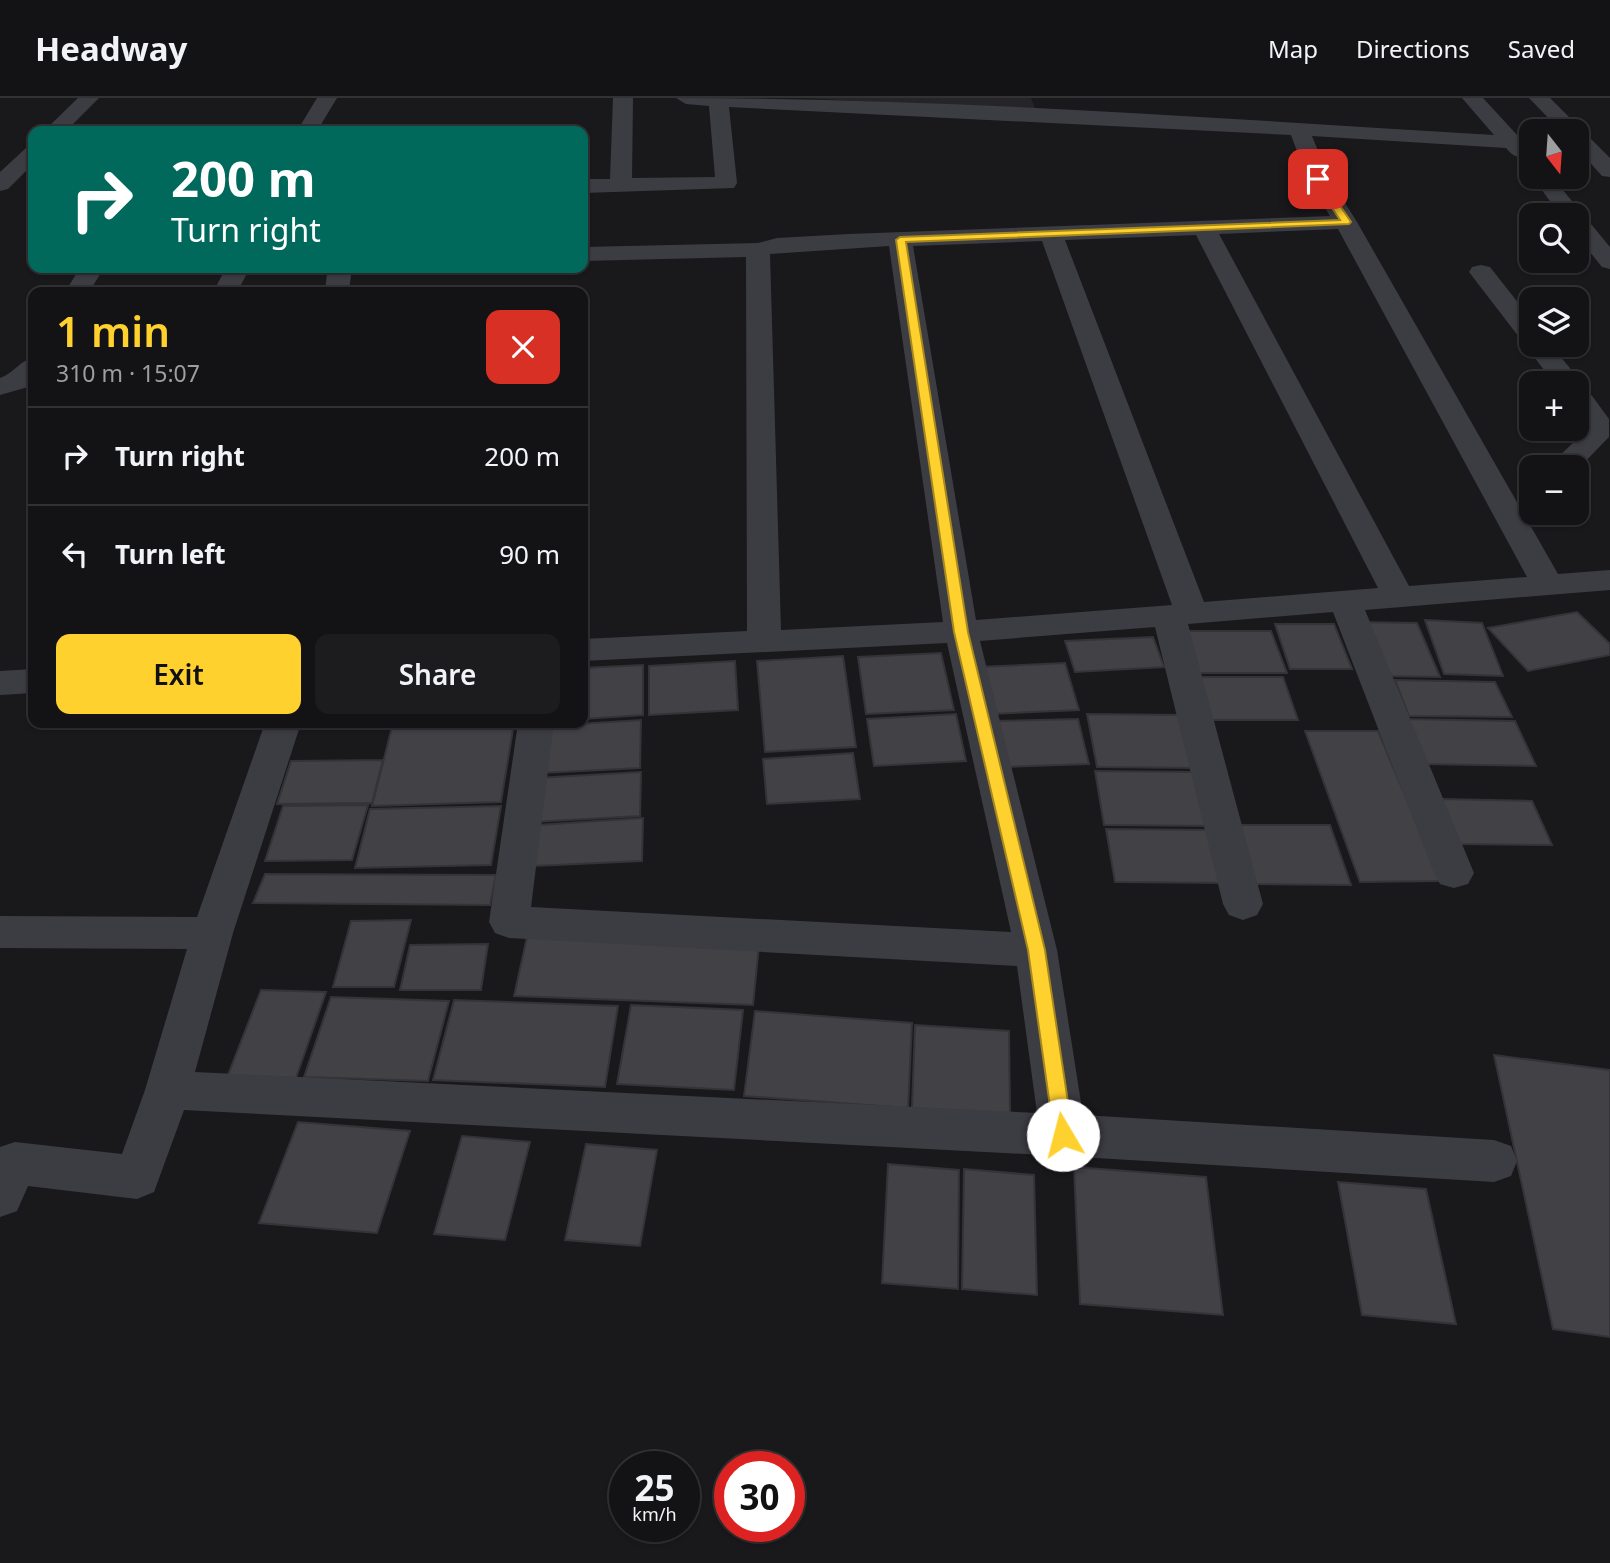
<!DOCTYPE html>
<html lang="en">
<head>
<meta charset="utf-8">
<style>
	body { margin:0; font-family:"Noto Sans",sans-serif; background:#1c1c1e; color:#f1f3f6; height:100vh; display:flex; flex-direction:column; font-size:26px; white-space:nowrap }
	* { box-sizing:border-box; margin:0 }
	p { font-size:23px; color:#9d9ea0 }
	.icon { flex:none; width:38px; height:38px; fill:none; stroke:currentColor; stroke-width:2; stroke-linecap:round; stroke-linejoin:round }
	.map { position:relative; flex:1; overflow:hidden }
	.drawer { position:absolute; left:28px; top:189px; width:560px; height:441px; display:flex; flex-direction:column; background:#131315; border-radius:14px; box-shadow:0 2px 5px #0004,0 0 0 2px #323234 }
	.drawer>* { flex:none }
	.banner { position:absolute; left:28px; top:28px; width:560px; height:147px; border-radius:14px; box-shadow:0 2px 5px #0004,0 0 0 2px #323234; background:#00695c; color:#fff; overflow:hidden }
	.needle { width:46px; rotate:163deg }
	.buttons { position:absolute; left:1519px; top:21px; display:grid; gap:14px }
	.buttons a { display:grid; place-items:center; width:70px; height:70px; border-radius:14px; background:#131315; box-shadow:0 2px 5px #0004,0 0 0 2px #323234; font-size:35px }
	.speed { position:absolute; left:609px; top:1353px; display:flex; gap:14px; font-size:35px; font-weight:700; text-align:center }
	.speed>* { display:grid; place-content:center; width:91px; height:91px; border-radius:50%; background:#131315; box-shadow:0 2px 5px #0004,0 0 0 2px #323234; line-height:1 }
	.speed small { font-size:18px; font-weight:400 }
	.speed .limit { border:10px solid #d22; background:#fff; color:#111 }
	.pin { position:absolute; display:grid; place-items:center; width:60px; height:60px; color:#fff; margin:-30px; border-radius:14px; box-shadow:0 4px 10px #0006 }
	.me { position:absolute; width:77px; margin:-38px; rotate:352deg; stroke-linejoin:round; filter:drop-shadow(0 0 5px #0008) }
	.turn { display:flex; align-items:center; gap:24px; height:147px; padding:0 28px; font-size:32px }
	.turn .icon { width:91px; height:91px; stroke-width:2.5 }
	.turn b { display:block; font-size:49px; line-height:60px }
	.round { display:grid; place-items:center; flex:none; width:74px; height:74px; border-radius:14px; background:#1c1c1e }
	.head { display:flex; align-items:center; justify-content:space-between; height:119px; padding:0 28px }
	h1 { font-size:42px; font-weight:600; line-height:52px; color:#ffd12e }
	.button { display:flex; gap:14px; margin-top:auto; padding:14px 28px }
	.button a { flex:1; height:80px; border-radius:14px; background:#ffd12e; color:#111; font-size:28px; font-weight:600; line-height:80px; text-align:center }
	.button a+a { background:#1c1c1e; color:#f1f3f6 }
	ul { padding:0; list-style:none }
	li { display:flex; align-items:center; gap:21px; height:98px; padding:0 28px; border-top:2px solid #323234 }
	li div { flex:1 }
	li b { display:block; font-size:26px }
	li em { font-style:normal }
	header { display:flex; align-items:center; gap:42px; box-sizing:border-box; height:98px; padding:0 35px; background:#131315; border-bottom:2px solid #323234 }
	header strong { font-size:33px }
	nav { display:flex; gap:38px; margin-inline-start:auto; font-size:24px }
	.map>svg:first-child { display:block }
</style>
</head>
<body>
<header>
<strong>Headway</strong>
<nav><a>Map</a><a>Directions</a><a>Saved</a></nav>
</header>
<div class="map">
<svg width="1610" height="1465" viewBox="0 0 1610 1465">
	<rect width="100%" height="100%" fill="#19191c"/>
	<path fill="#252529" d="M 803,0 L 1031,0 L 1036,13 Z"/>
	<path fill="#414146" stroke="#343338" stroke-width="2" d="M 1577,514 L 1610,546 L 1610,557 L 1528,573 L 1488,530 Z
		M 1425,522 L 1482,525 L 1503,578 L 1444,576 Z
		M 1358,524 L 1417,525 L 1440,579 L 1379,578 Z
		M 1275,526 L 1334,526 L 1352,571 L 1290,571 Z
		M 1188,533 L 1271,533 L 1287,575 L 1199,575 Z
		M 1153,539 L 1164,569 L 1075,574 L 1065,543 Z
		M 941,555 L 954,612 L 866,616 L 858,559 Z
		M 843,558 L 856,649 L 765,654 L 757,563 Z
		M 735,563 L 738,612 L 649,617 L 649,568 Z
		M 1065,565 L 1079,612 L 990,616 L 979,569 Z
		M 643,567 L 643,617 L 583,621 L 583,570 Z
		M 1194,579 L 1283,579 L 1298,622 L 1207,622 Z
		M 1395,582 L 1495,584 L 1512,619 L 1409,618 Z
		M 956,616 L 966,663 L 874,668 L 867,621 Z
		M 1087,616 L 1184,617 L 1197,670 L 1097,669 Z
		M 1078,621 L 1089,666 L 1002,669 L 993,623 Z
		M 1404,621 L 1515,623 L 1536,668 L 1421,666 Z
		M 641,622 L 640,670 L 541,675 L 545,628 Z
		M 393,625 L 514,625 L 501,704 L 372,708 Z
		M 1305,633 L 1378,633 L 1441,783 L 1360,784 Z
		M 853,655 L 860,701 L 767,706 L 763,661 Z
		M 383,662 L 372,705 L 277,706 L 291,663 Z
		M 1095,673 L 1198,674 L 1211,728 L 1104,727 Z
		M 641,674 L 640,718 L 533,724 L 537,680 Z
		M 1441,701 L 1532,703 L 1552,747 L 1458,746 Z
		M 368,707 L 352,762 L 265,763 L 283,708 Z
		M 501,708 L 491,767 L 355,770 L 370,711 Z
		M 643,720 L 642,763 L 534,768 L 538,727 Z
		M 1238,727 L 1330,727 L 1351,787 L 1255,786 Z
		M 1106,731 L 1212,732 L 1226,785 L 1115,784 Z
		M 265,776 L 496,777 L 490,807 L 253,805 Z
		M 411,822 L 394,889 L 333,889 L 351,823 Z
		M 527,839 L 759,847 L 753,907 L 514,898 Z
		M 488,846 L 481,892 L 400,892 L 410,847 Z
		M 261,892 L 326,894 L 296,980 L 228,977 Z
		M 331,899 L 449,903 L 428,983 L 304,979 Z
		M 454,902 L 618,908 L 605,989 L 433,982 Z
		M 631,907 L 743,912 L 734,992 L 617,986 Z
		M 755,913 L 912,925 L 908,1010 L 744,998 Z
		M 915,927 L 1009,933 L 1010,1017 L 912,1010 Z
		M 1494,957 L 1610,972 L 1610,1239 L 1553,1231 Z
		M 298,1024 L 410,1033 L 377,1135 L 259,1125 Z
		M 462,1038 L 530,1044 L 505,1142 L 434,1136 Z
		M 586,1046 L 657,1052 L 640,1148 L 565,1142 Z
		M 888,1066 L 959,1072 L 958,1191 L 882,1185 Z
		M 1074,1069 L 1206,1079 L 1223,1217 L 1080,1206 Z
		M 964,1071 L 1034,1077 L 1037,1197 L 962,1191 Z
		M 1338,1084 L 1426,1091 L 1456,1226 L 1362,1217 Z"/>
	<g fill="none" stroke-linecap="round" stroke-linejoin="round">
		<path fill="#3c3c43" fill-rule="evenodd" d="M 78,0 L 99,0 L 66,33 L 44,33 Z
			M 317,0 L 337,0 L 317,33 L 297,33 Z
			M 613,0 L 633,0 L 632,80 L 715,79 L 709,8 L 686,6 L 676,0 C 949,0 1222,21 1494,37 L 1462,0 L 1483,0 L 1518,38 L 1531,39 L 1531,54 L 1528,58 C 1517,61 1513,58 1506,50 L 1312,38 L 1329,80 L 1357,124 L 1558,476 L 1610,472 L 1610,492 L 1365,512 L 1474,775 L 1468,786 L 1454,790 L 1440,786 L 1434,775 L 1333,514 L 1188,526 L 1263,806 L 1257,817 L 1243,822 L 1229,817 L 1223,806 L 1155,529 L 980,543 L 1057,852 L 1083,1017 L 1494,1042 L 1511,1048 L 1517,1063 L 1511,1078 L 1494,1084 L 1063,1058 L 184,1012 L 154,1094 L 137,1101 L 28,1088 L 17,1113 L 0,1119 L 0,1049 L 15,1044 L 122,1056 L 145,992 L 187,851 L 0,850 L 0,818 L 197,819 L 265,625 L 301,625 L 233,835 L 195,974 L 1037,1015 L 1017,868 L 509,840 L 495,835 L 489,824 L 518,625 L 554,625 L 531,809 L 1011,834 L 947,545 L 583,563 L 583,541 L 747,533 L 746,159 L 583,163 L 583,149 L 758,145 L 777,140 L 849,136 L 1330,118 L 1307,80 L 1291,37 L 729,9 L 737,85 L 734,90 L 583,95 L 583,81 L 610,81 ZM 1338,131 L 1527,479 L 1409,488 L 1219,136 ZM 1196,137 L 1378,490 L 1204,504 L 1065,142 ZM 1042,143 L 1172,507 L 976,522 L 913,148 ZM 889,148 L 943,524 L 781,532 L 770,156 Z
			M 1529,0 L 1550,0 L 1610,60 L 1610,79 L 1602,78 L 1577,50 L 1577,33 L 1561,33 Z
			M 517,27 L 550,29 L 553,33 L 507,33 L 510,29 Z
			M 33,48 L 33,66 L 8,91 L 0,93 L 0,74 L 26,50 Z
			M 1531,77 L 1552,79 L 1610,149 L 1610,171 L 1602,169 L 1577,138 L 1577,117 L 1560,117 Z
			M 1481,167 L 1490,169 L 1531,221 L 1531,247 L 1551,247 L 1582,285 L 1579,289 L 1587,291 L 1609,321 L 1609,339 L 1577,372 L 1577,369 L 1548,369 L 1581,337 L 1581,321 L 1577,316 L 1577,285 L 1554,285 L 1525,247 L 1527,245 L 1522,243 L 1469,174 L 1472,169 Z
			M 80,170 L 104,170 L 89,194 L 65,194 Z
			M 226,170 L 250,170 L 237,194 L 213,194 Z
			M 331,170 L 356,170 L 351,177 L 349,194 L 325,194 L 327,175 Z
			M 33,260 L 33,283 L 28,289 L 0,297 L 0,280 C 13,276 19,263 33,260 Z
			M 33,571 L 33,595 L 0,597 L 0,573 Z"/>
	</g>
	<path fill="#ffd12e" stroke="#a6881e" stroke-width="2" d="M 1318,78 L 1322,81 L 1351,124 L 1349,126 L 906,144 L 968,534 L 1045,852 L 1073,1037 L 1070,1043 L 1063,1045 L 1057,1043 L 1054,1037 L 1028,852 L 954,534 L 896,142 L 900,139 L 1340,122 L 1313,81 Z"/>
</svg>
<div class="buttons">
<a><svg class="needle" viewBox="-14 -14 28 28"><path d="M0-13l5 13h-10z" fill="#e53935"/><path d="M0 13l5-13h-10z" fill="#9d9ea0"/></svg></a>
<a><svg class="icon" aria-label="search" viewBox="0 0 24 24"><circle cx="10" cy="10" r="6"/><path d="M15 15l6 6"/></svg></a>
<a><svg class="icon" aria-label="layers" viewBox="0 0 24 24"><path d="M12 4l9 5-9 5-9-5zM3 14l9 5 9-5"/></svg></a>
<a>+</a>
<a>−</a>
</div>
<div class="speed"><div>25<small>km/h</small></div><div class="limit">30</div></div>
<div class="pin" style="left:1318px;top:81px;background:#d93025"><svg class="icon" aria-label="arrive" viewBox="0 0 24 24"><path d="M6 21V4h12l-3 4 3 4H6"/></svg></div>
<svg class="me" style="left:1063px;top:1037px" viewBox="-20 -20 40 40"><circle r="19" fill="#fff"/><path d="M0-13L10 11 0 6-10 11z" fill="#ffd12e"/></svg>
<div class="banner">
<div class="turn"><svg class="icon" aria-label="right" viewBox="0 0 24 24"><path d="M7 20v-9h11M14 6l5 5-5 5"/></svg><div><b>200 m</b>Turn right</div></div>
</div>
<section class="drawer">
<div class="head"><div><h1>1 min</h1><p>310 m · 15:07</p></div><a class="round" style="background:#d93025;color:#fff"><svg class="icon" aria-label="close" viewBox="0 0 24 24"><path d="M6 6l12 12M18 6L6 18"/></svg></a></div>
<ul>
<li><svg class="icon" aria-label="right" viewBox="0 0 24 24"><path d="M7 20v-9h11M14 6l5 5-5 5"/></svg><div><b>Turn right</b></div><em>200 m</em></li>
<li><svg class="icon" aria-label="left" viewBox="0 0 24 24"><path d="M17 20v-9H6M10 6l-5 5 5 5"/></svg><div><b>Turn left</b></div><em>90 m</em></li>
</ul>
<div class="button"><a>Exit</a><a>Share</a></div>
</section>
</div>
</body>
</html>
